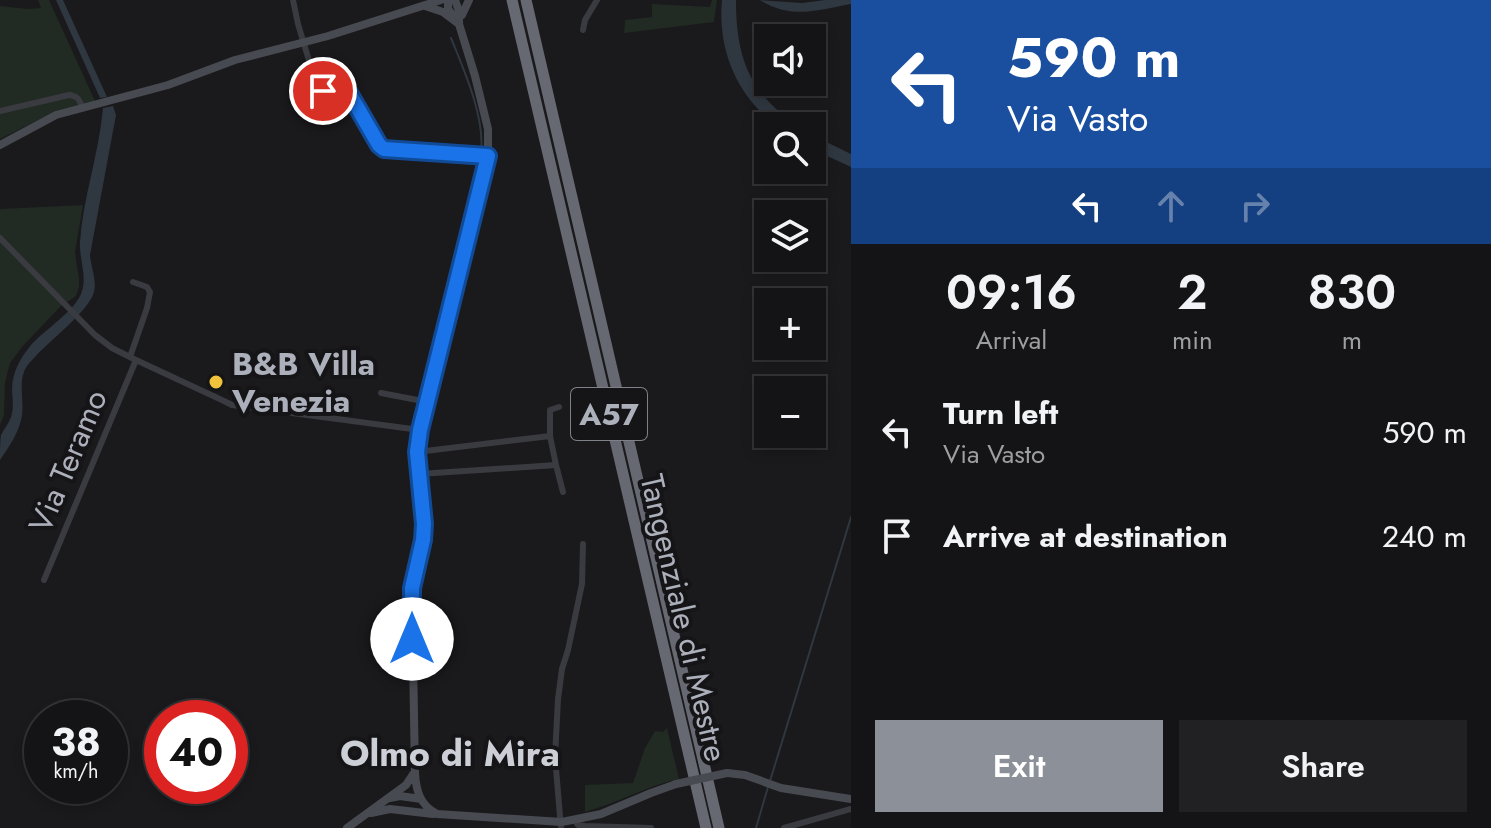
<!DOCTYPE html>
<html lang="en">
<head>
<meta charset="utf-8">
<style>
	body { margin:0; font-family:Jost,sans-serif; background:#212022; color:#f1f3f6; height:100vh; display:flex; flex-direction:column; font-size:30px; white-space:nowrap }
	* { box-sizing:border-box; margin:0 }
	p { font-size:26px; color:#9d9ea0 }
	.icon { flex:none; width:44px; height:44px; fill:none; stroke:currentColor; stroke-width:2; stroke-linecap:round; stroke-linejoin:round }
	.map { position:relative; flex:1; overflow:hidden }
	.sheet { display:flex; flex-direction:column; background:#141315; width:640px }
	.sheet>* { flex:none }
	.banner { background:#1a4fa0; color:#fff; overflow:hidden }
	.fabs { position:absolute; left:754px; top:24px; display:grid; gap:16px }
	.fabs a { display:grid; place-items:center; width:72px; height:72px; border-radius:0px; background:#141315; box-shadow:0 4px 12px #0003,0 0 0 2px #333234; font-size:40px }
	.speed { position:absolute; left:24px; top:700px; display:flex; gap:16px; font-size:40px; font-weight:700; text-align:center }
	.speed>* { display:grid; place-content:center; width:104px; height:104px; border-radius:50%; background:#141315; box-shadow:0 4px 12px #0003,0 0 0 2px #333234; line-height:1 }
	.speed small { font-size:20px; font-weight:400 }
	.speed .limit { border:12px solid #d22; background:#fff; color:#111 }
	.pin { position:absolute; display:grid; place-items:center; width:68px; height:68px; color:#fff; margin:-34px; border:4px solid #fff; border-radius:50%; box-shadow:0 2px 8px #0007 }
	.me { position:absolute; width:88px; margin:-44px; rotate:0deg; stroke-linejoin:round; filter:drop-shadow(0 0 6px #0008) }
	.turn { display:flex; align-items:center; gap:28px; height:168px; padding:0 24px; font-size:36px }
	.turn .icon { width:104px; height:104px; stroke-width:2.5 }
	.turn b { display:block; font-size:56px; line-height:68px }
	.lanes { display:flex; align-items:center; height:76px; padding:0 24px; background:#0003; justify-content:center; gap:40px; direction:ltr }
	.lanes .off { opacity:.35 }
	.eta { display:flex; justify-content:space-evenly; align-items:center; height:136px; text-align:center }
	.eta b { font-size:48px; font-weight:600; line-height:56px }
	.button { display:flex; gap:16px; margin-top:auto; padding:16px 24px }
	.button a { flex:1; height:92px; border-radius:0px; background:#8c9099; color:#fff; font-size:32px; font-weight:600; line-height:92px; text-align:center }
	.button a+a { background:#212022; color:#f1f3f6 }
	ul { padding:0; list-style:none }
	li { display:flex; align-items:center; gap:24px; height:104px; padding:0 24px }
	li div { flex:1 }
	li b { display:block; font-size:30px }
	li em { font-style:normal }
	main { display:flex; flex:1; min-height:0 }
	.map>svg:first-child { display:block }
</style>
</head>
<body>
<main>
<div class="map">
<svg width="851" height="828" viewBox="0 0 851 828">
	<rect width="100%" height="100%" fill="#1a191c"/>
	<path fill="#212a23" d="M 38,0 L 49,0 L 95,101 L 50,114 L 0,139 L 0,6 L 27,9 L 41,8 Z
		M 712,0 L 717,0 L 714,22 L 624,33 L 625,20 L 652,17 L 652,4 L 710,7 Z
		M 83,205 L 75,252 L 79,279 L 79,287 L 76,296 L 60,307 L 22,347 L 10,363 L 5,383 L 4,415 L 0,425 L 0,209 Z
		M 667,728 L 679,779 C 646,786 618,803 585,812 L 585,785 L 633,783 L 645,748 L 655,731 L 663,732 Z"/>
	<path fill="#2f3740" d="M 56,0 L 63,0 L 107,97 L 100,98 Z
		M 722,0 L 736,0 C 736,57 749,93 798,126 C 792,126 784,127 779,126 C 771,124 765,116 759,110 C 731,81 718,41 722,0 Z
		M 760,0 L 802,3 L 825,0 L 851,0 L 851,4 C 817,10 791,20 760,0 Z
		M 113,106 L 116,115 L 90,255 C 91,267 97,281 94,292 C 89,311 49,341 35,357 C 31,361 26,366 24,372 C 19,385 24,401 22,415 C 20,431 9,447 0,460 C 0,452 0,442 1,435 C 5,427 10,423 12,413 C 14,405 12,397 12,389 C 12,372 21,357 31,345 C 45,329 76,311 82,291 C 87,276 79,258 80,242 C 83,197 99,154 103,108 Z
		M 812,135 L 851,154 L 851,167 L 812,149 Z"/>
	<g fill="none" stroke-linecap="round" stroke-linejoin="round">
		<path stroke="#2f3740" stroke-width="2" d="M 451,38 C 464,70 485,117 481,152
			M 447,301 L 481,158
			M 770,781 L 851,517
			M 756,828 L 768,787"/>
		<path stroke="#3a3b41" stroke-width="6" d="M 293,0 L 298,24 L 316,84 L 323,91 L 345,91 L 349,93 L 379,145 L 384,149 L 395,150 L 488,156
			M 583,30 L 585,20 L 597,0
			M 0,111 L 69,95 C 78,96 80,100 82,108
			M 0,238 L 95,335 L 112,348 L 136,360 L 224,401 L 232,405 L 420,430
			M 130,357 L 147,308 L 150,292 L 147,287 L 133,282
			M 381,393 L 428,402
			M 550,436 L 556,465
			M 417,452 L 550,436 L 550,410 L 559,407
			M 419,474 L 556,465 L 563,492
			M 44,580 L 136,360
			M 574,820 L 578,825 L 585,826 L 651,828
			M 561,828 L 555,757 L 558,699 L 562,669 L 568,650 L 582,584 L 583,544
			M 784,828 L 851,809"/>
		<path stroke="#484a51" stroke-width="8" d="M 448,0 L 448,9 L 454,17
			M 455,0 L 459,11 L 459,24 L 475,76 L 488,129 L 488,156 L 420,430 L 417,452 L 424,524 L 412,600 L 415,773 C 416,791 420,805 437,814 L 562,822 L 601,814 L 651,793 L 676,784
			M 425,6 L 443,12 L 459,24
			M 462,15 L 469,0
			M 0,145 L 56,115 L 168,85 L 235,60 L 328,36 L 441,0
			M 727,773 L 745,775 L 781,788 L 851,799
			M 390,798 L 400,796 L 421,799
			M 371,813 L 390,809 L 433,814
			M 347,828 L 406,785 L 414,773"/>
		<path stroke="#676972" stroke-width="11" d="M 512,0 L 706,828
			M 526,0 L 719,828"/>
		<path stroke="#484a51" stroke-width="8" d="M 676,784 L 727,773"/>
	</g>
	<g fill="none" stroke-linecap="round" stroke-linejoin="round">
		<defs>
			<path id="route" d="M 323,91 L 345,91 L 349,93 L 379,145 L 384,149 L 488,156 L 420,430 L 417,452 L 424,524 L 423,540 L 412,588 L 412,639"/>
		</defs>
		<use href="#route" stroke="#114b97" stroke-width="20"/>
		<use href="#route" stroke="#1a73e8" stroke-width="14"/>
	</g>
	<circle fill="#f1c33c" stroke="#151417" stroke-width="3" cx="216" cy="382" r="8"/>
	<g text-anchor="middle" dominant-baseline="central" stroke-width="8" stroke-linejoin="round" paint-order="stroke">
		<rect fill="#151417" stroke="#7f818a" stroke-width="2" x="571" y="388" width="76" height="52" rx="6"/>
		<g font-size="30" font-weight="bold" fill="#acb0bb">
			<text x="609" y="414">A57</text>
		</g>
		<g font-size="32" font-weight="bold" fill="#acb0bb" stroke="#151417" text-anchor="start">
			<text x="232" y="364">B&amp;B Villa<tspan x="232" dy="37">Venezia</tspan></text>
		</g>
		<g font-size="32" fill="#acb0bb" stroke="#151417">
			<text transform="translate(68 461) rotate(-67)">Via Teramo</text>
			<text transform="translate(684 618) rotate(77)">Tangenziale di Mestre</text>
		</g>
		<g font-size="36" font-weight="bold" fill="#cdcfd7" stroke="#151417">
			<text x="450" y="753">Olmo di Mira</text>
		</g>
	</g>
</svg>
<div class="fabs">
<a><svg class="icon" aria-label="sound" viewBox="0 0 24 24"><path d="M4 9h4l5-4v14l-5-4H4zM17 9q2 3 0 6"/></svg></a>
<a><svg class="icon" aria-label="search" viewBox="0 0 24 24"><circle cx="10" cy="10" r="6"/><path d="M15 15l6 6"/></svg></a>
<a><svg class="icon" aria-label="layers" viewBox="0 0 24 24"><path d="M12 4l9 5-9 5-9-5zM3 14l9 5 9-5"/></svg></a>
<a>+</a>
<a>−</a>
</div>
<div class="speed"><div>38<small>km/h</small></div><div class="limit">40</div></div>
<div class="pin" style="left:323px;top:91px;background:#d93025"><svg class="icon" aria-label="arrive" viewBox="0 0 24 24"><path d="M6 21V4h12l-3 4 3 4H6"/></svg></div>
<svg class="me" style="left:412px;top:639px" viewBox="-20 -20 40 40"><circle r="19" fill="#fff"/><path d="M0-13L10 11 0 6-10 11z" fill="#1a73e8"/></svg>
</div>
<section class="sheet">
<div class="banner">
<div class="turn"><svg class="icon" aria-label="left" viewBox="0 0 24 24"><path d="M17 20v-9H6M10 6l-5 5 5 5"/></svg><div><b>590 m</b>Via Vasto</div></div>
<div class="lanes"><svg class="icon" aria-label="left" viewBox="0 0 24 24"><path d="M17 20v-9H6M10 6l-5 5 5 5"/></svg><svg class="icon off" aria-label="ahead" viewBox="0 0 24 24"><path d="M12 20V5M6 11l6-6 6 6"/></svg><svg class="icon off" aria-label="right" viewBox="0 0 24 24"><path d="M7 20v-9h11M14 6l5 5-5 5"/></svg></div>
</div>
<div class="eta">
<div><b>09:16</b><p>Arrival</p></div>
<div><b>2</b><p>min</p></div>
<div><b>830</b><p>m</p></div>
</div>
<ul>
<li><svg class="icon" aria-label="left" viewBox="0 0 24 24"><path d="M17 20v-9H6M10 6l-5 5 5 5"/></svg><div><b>Turn left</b><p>Via Vasto</p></div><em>590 m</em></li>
<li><svg class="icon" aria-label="arrive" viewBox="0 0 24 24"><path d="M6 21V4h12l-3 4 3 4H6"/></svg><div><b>Arrive at destination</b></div><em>240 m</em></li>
</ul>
<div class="button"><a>Exit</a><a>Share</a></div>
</section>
</main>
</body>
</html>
